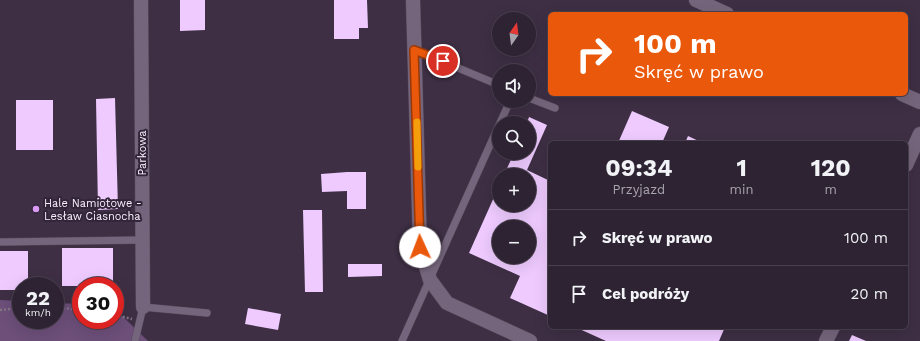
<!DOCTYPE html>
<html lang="pl">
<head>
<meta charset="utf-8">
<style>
	body { margin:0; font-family:"Work Sans",sans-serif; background:#3a2f3f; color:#f1f3f6; height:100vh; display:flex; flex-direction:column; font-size:15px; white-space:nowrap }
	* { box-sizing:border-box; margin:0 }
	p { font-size:13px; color:#a7a4ac }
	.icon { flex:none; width:22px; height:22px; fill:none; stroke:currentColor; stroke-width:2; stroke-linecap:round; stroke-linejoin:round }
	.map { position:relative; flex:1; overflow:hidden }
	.drawer { position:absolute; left:548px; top:141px; width:360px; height:188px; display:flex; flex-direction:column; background:#2e2333; border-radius:6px; box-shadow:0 4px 16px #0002,0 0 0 1px #49404e }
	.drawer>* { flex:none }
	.hud { position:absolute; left:548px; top:12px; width:360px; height:84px; border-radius:6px; box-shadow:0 4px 16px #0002,0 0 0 1px #49404e; background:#ea580c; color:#fff; overflow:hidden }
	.needle { width:26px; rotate:14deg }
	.fabs { position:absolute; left:492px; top:12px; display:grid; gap:8px }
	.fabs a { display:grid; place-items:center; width:44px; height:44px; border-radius:50%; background:#2e2333; box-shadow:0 4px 16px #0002,0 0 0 1px #49404e; font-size:20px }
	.speed { position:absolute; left:12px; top:277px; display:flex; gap:8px; font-size:20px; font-weight:700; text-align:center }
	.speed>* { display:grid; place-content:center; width:52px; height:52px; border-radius:50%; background:#2e2333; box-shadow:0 4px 16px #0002,0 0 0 1px #49404e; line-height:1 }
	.speed small { font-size:10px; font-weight:400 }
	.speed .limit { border:6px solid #d22; background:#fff; color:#111 }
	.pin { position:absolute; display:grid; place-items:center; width:34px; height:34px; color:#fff; margin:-17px; border:2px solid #fff; border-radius:50%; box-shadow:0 1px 4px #0007 }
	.me { position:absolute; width:44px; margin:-22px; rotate:358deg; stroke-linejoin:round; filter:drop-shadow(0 0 3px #0008) }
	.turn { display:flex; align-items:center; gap:14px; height:84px; padding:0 20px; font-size:18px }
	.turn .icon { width:52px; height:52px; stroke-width:2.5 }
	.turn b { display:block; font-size:28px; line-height:34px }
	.eta { display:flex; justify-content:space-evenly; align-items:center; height:68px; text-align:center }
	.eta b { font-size:24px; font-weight:700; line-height:28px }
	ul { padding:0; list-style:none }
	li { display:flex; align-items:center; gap:12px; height:56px; padding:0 20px; border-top:1px solid #49404e }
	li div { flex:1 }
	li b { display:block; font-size:15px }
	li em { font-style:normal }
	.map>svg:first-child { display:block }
</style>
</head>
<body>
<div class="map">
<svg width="920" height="341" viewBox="0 0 920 341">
	<rect width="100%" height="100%" fill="#3e2f44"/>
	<path fill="#6d4f7a" d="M 0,300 L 21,301 L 21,320 L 55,320 L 55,303 L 81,304 L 81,320 L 115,320 L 115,309 L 148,341 L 0,341 Z"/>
	<path fill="#eecafe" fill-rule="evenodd" d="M 180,0 L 205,0 L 205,30 L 180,31 Z
		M 334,0 L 367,0 L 368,28 L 359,28 L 359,39 L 334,39 Z
		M 115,98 L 118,209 L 98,210 L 96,99 Z
		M 16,100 L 53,100 L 53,150 L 16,150 Z
		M 632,111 L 669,127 L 662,143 L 618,143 Z
		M 529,117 L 547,125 L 527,170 L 550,181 L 550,316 L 510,298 L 520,276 L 469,253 L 499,186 L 499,205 L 529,205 L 529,175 L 504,175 L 514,153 L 529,153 L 529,123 L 527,123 ZM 499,227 L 529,227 L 529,257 L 499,257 Z
		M 688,136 L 703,143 L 685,143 Z
		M 347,172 L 366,172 L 366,209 L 347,209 L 347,191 L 322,192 L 321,174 Z
		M 303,210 L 322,210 L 323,292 L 305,292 Z
		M 62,248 L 113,248 L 113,286 L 62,286 Z
		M 0,251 L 28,251 L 28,286 L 21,286 L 21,290 L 0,290 Z
		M 348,264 L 382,264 L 382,276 L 348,277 Z
		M 248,308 L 281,314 L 278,330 L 245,324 Z
		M 575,327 L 725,327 L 719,341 L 606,341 Z
		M 852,335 L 866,341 L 849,341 Z"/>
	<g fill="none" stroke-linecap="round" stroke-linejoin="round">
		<defs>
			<path id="service" d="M 415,50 L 499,85
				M 529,98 L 555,108
				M 500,123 L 510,101
				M 0,242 L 142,240
				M 135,341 L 143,307 L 207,313
				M 402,341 L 499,125"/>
			<path id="minor" d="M 141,0 L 143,307
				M 413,0 L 420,247 L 430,280 L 447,303 L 530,341
				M 696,0 L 727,14
				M 902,94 L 920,102
				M 906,165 L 920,134
				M 826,341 L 833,327"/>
		</defs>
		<use href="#service" stroke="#574b5d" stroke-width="8"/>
		<use href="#minor" stroke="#574b5d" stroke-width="15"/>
		<path stroke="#837688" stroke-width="2.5" stroke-dasharray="2 2" stroke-linecap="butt" d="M 55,307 L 81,310
			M 0,310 L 21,308
			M 115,315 L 132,319"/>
		<use href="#service" stroke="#75657c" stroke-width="7"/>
		<use href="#minor" stroke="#75657c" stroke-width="14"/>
	</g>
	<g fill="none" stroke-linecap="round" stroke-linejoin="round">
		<defs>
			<path id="route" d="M 420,247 L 414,50 L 443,61"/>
		</defs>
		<use href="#route" stroke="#983908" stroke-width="10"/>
		<use href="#route" stroke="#ea580c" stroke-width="7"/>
		<path stroke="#f59e0b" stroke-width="7" d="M 417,122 L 418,167"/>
	</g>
	<circle fill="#da9af6" stroke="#332539" stroke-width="1.5" cx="36" cy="209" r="4"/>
	<g text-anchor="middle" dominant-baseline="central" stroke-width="4" stroke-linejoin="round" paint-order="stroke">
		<g font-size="11" fill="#faf0fe" stroke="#332539">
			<text transform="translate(142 153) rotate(-90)">Parkowa</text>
		</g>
		<g font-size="11" fill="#faf0fe" stroke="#332539" text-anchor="start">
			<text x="44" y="203">Hale Namiotowe -<tspan x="44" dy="13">Lesław Ciasnocha</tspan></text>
		</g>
	</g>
</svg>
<div class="fabs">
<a><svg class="needle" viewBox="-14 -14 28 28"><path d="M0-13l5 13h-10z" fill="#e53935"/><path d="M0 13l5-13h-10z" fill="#a7a4ac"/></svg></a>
<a><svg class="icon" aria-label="sound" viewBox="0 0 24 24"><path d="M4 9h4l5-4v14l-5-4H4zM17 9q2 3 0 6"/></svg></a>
<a><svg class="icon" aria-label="search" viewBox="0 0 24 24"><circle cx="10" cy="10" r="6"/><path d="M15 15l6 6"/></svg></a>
<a>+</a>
<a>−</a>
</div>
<div class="speed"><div>22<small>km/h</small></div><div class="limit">30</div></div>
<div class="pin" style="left:443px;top:61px;background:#d93025"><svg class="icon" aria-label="arrive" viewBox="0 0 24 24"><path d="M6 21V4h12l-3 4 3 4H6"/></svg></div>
<svg class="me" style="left:420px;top:247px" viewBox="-20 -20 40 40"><circle r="19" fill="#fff"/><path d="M0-13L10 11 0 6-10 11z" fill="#ea580c"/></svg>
<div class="hud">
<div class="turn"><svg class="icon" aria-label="right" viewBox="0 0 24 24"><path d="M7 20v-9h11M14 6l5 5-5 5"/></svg><div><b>100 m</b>Skręć w prawo</div></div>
</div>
<section class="drawer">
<div class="eta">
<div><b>09:34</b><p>Przyjazd</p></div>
<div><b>1</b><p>min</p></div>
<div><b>120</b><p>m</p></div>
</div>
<ul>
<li><svg class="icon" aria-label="right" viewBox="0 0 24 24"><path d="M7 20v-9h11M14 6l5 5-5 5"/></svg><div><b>Skręć w prawo</b></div><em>100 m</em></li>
<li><svg class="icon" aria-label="arrive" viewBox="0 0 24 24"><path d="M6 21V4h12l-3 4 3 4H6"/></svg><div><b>Cel podróży</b></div><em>20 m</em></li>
</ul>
</section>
</div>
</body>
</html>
